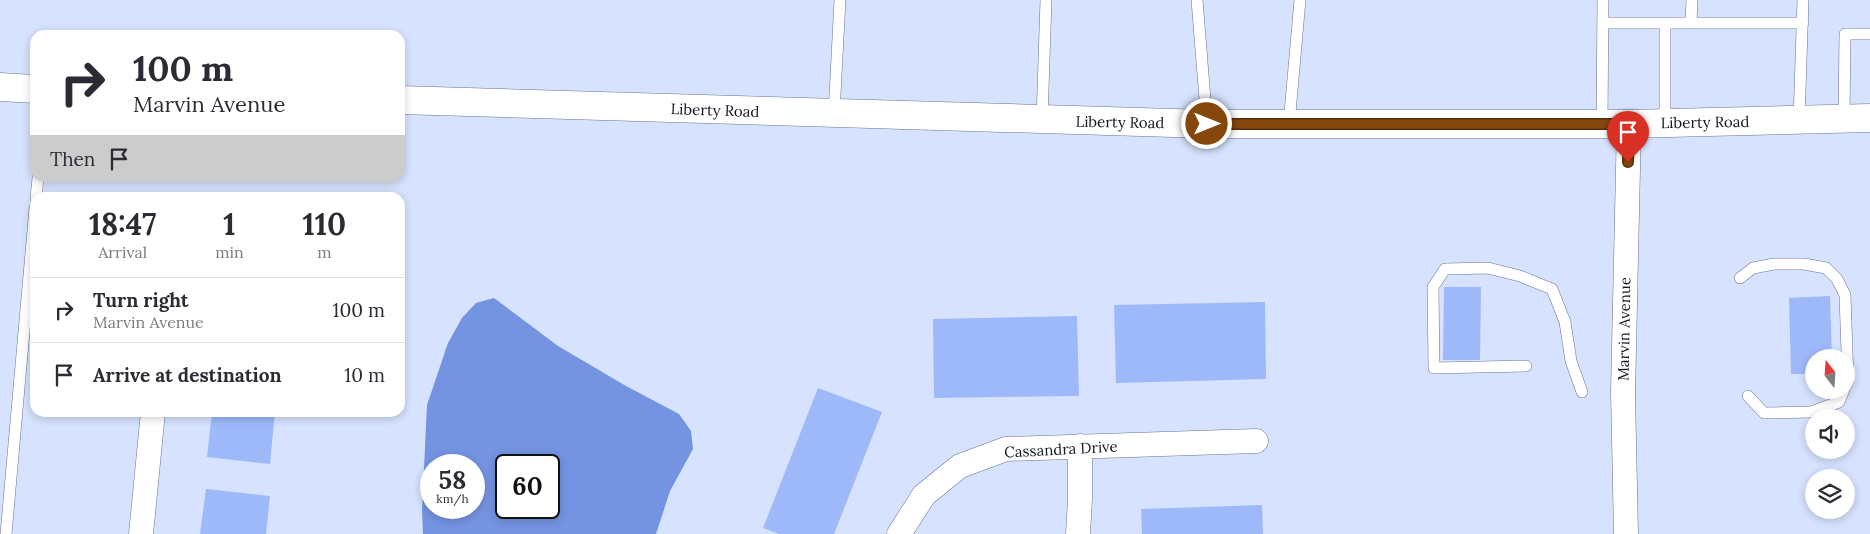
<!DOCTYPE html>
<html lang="en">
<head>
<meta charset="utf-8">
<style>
	body { margin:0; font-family:Lora,serif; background:#f2f2f3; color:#2b2b33; height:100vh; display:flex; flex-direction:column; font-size:19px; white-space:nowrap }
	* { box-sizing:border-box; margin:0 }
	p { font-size:16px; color:#7c7c81 }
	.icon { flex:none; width:28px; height:28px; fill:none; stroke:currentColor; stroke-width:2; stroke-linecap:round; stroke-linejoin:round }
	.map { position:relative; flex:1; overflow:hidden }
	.panel { position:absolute; left:30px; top:192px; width:375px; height:225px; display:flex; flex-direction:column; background:#fff; border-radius:15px; box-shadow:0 2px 8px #0003 }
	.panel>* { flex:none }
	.guide { position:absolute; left:30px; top:30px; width:375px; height:152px; border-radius:15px; box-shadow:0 2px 8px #0003; background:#fff; color:#2b2b33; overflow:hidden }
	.needle { width:32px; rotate:343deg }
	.tools { position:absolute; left:1805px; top:349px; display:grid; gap:10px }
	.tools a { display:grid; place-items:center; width:50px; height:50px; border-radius:50%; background:#fff; box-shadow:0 2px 8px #0003; font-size:25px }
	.speed { position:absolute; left:420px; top:454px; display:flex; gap:10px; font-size:25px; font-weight:700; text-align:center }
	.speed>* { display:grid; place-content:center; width:65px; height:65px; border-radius:50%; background:#fff; box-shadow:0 2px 8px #0003; line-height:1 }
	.speed small { font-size:12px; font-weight:400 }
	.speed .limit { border:2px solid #111; border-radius:8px; background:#fff; color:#111 }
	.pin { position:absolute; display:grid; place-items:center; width:42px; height:42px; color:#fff; margin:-51px -21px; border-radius:50% 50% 50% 0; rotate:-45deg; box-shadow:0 0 5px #0007 }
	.pin .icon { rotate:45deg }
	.me { position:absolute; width:55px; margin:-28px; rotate:90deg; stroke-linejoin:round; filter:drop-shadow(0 0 4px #0008) }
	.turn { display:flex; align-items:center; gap:18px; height:105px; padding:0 20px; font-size:22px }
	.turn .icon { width:65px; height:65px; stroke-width:2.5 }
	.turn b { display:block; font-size:35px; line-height:42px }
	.then { display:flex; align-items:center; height:48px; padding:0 20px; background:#0003; gap:10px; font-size:19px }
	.eta { display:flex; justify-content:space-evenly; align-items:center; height:85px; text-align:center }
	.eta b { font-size:30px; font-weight:700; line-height:35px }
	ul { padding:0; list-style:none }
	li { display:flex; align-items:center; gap:15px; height:65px; padding:0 20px; border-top:1px solid #e1e1e2 }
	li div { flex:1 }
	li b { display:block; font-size:19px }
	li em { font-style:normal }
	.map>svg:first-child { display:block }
</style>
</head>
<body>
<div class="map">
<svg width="1870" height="534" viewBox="0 0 1870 534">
	<rect width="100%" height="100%" fill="#d6e2fe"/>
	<path fill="#7493e1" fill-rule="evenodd" d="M 494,298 L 558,346 L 626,386 L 679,414 L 691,431 L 693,449 L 670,491 L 656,534 L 423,534 L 422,511 L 427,405 L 448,343 L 462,318 L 476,303 ZM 431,465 L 474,465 L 474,508 L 431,508 ZM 506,465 L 549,465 L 549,508 L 506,508 Z"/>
	<path fill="#9eb9fa" d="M 1444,287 L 1481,287 L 1480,360 L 1443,360 Z
		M 1830,296 L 1832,358 L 1814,358 L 1814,374 L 1791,374 L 1789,298 Z
		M 1265,302 L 1266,379 L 1116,383 L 1114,305 Z
		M 1077,316 L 1079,396 L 934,398 L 933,319 Z
		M 818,388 L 882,412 L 834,534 L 779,534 L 763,528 Z
		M 212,412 L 275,412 L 270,464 L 207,457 Z
		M 206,489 L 270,496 L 266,534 L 200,534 Z
		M 1262,505 L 1263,534 L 1142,534 L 1141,509 Z"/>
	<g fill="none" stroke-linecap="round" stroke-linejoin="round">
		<defs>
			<path id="service" d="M 1197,0 L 1207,124
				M 1603,23 L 1803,23
				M 1665,23 L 1665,123
				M 1691,23 L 1692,0
				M 834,114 L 840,0
				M 1844,119 L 1845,34 L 1870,34
				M 1042,120 L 1046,0
				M 1799,120 L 1803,0
				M 1289,124 L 1300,0
				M 1602,124 L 1603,0
				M 36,198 L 38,178
				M 1740,278 L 1753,268 L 1774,264 L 1804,264 L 1826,268 L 1837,279 L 1845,295 L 1848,381 L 1846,385
				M 1526,366 L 1434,368 L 1433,287 L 1445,269 L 1488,268 L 1520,276 L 1552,289 L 1565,322 L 1571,361 L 1582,392
				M 1748,396 L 1764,413 L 1811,412 L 1839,402 L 1844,390
				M 6,534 L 35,208"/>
			<path id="minor" d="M 141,534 L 153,412
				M 899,534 L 924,495 L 960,466 L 1006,449 L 1256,441
				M 1078,534 L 1080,499 L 1080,446
				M 1626,534 L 1623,393 L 1629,124"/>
			<path id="primary" d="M 0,87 L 35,89
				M 400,100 L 1207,124 L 1629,124 L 1870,118"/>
		</defs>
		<use href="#service" stroke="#677492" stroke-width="12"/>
		<use href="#minor" stroke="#677492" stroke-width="25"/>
		<use href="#primary" stroke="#677492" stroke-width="29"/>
		<use href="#service" stroke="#fff" stroke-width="11"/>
		<use href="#minor" stroke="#fff" stroke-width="24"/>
		<use href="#primary" stroke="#fff" stroke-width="28"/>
	</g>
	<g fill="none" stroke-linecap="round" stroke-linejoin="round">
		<defs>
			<path id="route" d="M 1207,124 L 1629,124 L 1628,162"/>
		</defs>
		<use href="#route" stroke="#572e08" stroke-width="12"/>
		<use href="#route" stroke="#86470c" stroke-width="9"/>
	</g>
	<g text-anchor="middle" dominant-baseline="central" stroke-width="5" stroke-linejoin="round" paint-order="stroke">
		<g font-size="15" fill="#111621" stroke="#fff">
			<text transform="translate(715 110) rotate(2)">Liberty Road</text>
			<text transform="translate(1120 122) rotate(1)">Liberty Road</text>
			<text transform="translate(1705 122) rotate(-1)">Liberty Road</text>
			<text transform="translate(1624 329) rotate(-89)">Marvin Avenue</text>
			<text transform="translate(1061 449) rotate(-3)">Cassandra Drive</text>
		</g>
	</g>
</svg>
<div class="tools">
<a><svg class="needle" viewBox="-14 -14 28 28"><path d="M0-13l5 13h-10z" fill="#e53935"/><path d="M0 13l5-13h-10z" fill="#7c7c81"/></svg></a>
<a><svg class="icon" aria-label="sound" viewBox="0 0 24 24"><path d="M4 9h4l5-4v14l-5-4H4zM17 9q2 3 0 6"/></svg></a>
<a><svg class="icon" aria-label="layers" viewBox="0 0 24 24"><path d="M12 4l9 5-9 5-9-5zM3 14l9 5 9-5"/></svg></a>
</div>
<div class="speed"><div>58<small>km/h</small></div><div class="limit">60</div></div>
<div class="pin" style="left:1628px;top:162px;background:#d93025"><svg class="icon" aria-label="arrive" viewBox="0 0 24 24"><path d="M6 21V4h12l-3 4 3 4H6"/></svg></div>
<svg class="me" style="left:1207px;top:124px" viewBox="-20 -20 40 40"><circle r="17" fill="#86470c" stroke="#fff" stroke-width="3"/><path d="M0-11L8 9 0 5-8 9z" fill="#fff"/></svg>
<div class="guide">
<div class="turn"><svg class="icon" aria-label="right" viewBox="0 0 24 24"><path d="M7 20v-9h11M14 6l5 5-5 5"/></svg><div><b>100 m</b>Marvin Avenue</div></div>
<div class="then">Then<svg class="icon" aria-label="arrive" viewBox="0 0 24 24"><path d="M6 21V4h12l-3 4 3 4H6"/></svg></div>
</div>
<section class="panel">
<div class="eta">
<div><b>18:47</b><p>Arrival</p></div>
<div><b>1</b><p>min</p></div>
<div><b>110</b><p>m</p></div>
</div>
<ul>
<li><svg class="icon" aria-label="right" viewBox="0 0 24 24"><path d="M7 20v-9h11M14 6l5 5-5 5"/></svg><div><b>Turn right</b><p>Marvin Avenue</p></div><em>100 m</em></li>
<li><svg class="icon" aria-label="arrive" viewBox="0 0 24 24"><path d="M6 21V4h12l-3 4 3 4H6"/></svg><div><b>Arrive at destination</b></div><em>10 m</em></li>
</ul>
</section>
</div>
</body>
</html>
